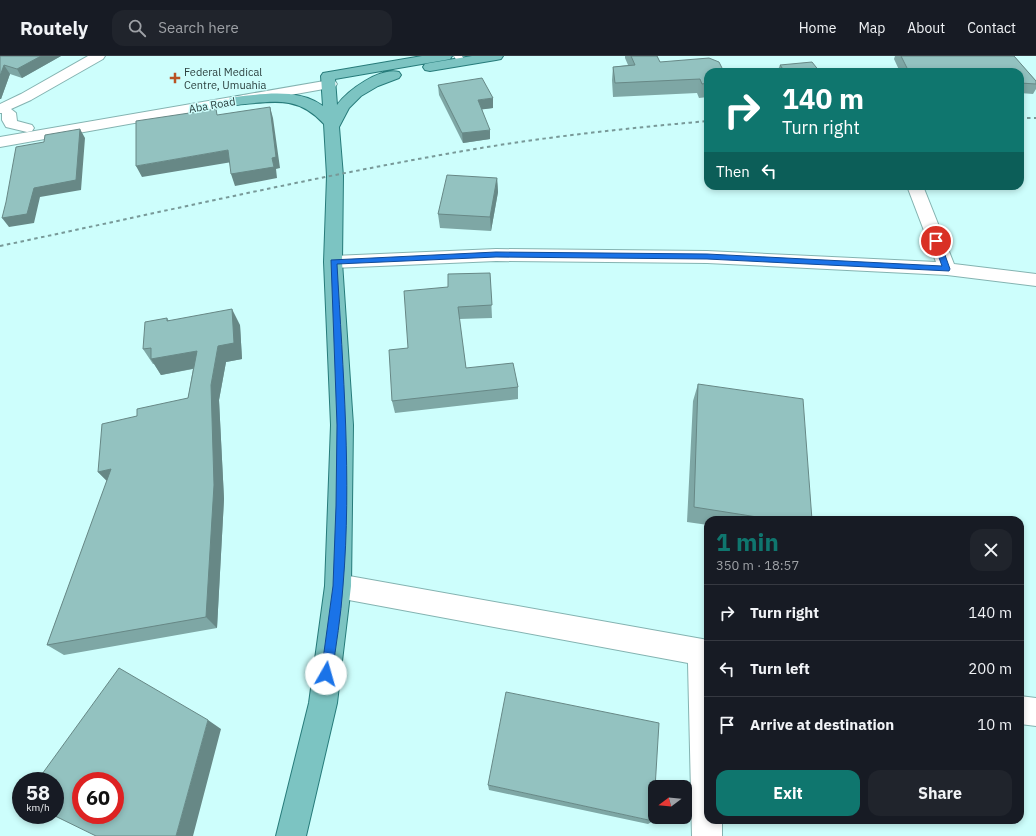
<!DOCTYPE html>
<html lang="en">
<head>
<meta charset="utf-8">
<style>
	body { margin:0; font-family:"IBM Plex Sans",sans-serif; background:#20242c; color:#f1f3f6; height:100vh; display:flex; flex-direction:column; font-size:15px; white-space:nowrap }
	* { box-sizing:border-box; margin:0 }
	p { font-size:13px; color:#9ea1a6 }
	.icon { flex:none; width:22px; height:22px; fill:none; stroke:currentColor; stroke-width:2; stroke-linecap:round; stroke-linejoin:round }
	.map { position:relative; flex:1; overflow:hidden }
	.side { position:absolute; left:704px; top:460px; width:320px; height:308px; display:flex; flex-direction:column; background:#171b24; border-radius:12px; box-shadow:0 2px 6px #0003 }
	.side>* { flex:none }
	.guide { position:absolute; left:704px; top:12px; width:320px; height:122px; border-radius:12px; box-shadow:0 2px 6px #0003; background:#0f766e; color:#fff; overflow:hidden }
	.needle { width:26px; rotate:254deg }
	.fabs { position:absolute; left:648px; top:724px; display:grid; gap:8px }
	.fabs a { display:grid; place-items:center; width:44px; height:44px; border-radius:8px; background:#171b24; box-shadow:0 2px 6px #0003; font-size:20px }
	.speed { position:absolute; left:12px; top:716px; display:flex; gap:8px; font-size:20px; font-weight:700; text-align:center }
	.speed>* { display:grid; place-content:center; width:52px; height:52px; border-radius:50%; background:#171b24; box-shadow:0 2px 6px #0003; line-height:1 }
	.speed small { font-size:10px; font-weight:400 }
	.speed .limit { border:6px solid #d22; background:#fff; color:#111 }
	.pin { position:absolute; display:grid; place-items:center; width:34px; height:34px; color:#fff; margin:-17px; border:2px solid #fff; border-radius:50%; box-shadow:0 1px 4px #0007 }
	.me { position:absolute; width:44px; margin:-22px; rotate:7deg; stroke-linejoin:round; filter:drop-shadow(0 0 3px #0008) }
	.turn { display:flex; align-items:center; gap:14px; height:84px; padding:0 12px; font-size:18px }
	.turn .icon { width:52px; height:52px; stroke-width:2.5 }
	.turn b { display:block; font-size:28px; line-height:34px }
	.then { display:flex; align-items:center; height:38px; padding:0 12px; background:#0003; gap:8px; font-size:15px }
	.round { display:grid; place-items:center; flex:none; width:42px; height:42px; border-radius:12px; background:#20242c }
	.headline { display:flex; align-items:center; justify-content:space-between; height:68px; padding:0 12px }
	h1 { font-size:24px; font-weight:700; line-height:30px; color:#0f766e }
	.primary-button { display:flex; gap:8px; margin-top:auto; padding:8px 12px }
	.primary-button a { flex:1; height:46px; border-radius:12px; background:#0f766e; color:#fff; font-size:16px; font-weight:700; line-height:46px; text-align:center }
	.primary-button a+a { background:#20242c; color:#f1f3f6 }
	ul { padding:0; list-style:none }
	li { display:flex; align-items:center; gap:12px; height:56px; padding:0 12px; border-top:1px solid #363941 }
	li div { flex:1 }
	li b { display:block; font-size:15px }
	li em { font-style:normal }
	header { display:flex; align-items:center; gap:24px; box-sizing:border-box; height:56px; padding:0 20px; background:#171b24; border-bottom:1px solid #363941 }
	header strong { font-size:19px }
	nav { display:flex; gap:22px; margin-inline-start:auto; font-size:14px }
	.search { width:280px; height:36px; background:#20242c; display:flex; align-items:center; gap:10px; box-sizing:border-box; padding:0 14px; border-radius:12px; color:#9ea1a6; font-size:15px }
	.map>svg:first-child { display:block }
</style>
</head>
<body>
<header>
<strong>Routely</strong>
<div class="search"><svg class="icon" aria-label="search" viewBox="0 0 24 24"><circle cx="10" cy="10" r="6"/><path d="M15 15l6 6"/></svg>Search here</div>
<nav><a>Home</a><a>Map</a><a>About</a><a>Contact</a></nav>
</header>
<div class="map">
<svg width="1036" height="780" viewBox="0 0 1036 780">
	<rect width="100%" height="100%" fill="#cdfefc"/>
	<g fill="none" stroke-linecap="round" stroke-linejoin="round">
		<defs>
			<path id="lane" d="M 454,0 L 462,0 L 465,5 L 464,7 L 458,7 Z"/>
			<path id="street" d="M 907,130 L 923,130 L 954,208 L 1036,218 L 1036,230 L 947,219 L 707,207 L 496,205 L 333,212 L 327,210 L 324,206 L 327,202 L 333,200 L 496,193 L 707,195 L 936,206 Z
				M 338,518 L 708,584 L 708,764 L 722,764 L 722,780 L 692,780 L 688,607 L 338,542 L 329,538 L 325,530 L 329,522 Z
				M 1020,640 L 1036,642 L 1036,670 L 1020,668 Z"/>
			<path id="secondary" d="M 88,0 L 105,0 L 103,3 L 31,44 L 11,53 L 16,57 L 17,65 L 32,69 L 34,72 L 32,75 L 27,76 L 6,71 L 2,64 L 2,57 L 0,57 L 0,48 L 21,38 Z
				M 330,24 L 335,25 L 337,28 L 335,31 L 0,91 L 0,81 Z"/>
			<path id="primary" d="M 422,0 L 452,0 L 450,3 L 445,4 L 335,23 L 337,49 C 348,34 380,11 399,16 L 401,19 L 399,22 L 378,30 L 361,40 L 349,52 L 339,71 L 343,120 L 342,206 L 353,369 L 351,530 L 337,647 L 306,780 L 276,780 L 309,647 L 325,530 L 331,369 L 324,206 L 327,120 L 324,68 C 297,38 271,46 235,49 L 230,48 L 228,45 L 230,42 L 235,41 C 264,38 298,32 323,50 L 321,20 L 323,17 Z
				M 472,0 L 503,0 L 501,3 L 496,4 L 430,15 L 425,14 L 423,11 L 425,8 L 430,7 Z"/>
		</defs>
		<use href="#lane" stroke="#84b3b1" stroke-width="1"/>
		<use href="#street" stroke="#84b3b1" stroke-width="2"/>
		<use href="#secondary" stroke="#84b3b1" stroke-width="2"/>
		<use href="#primary" stroke="#267b7a" stroke-width="2"/>
		<use href="#lane" fill="#fff" fill-rule="evenodd"/>
		<use href="#street" fill="#fff" fill-rule="evenodd"/>
		<use href="#secondary" fill="#fff" fill-rule="evenodd"/>
		<use href="#primary" fill="#7cc4c2" fill-rule="evenodd"/>
		<path stroke="#789998" stroke-width="2" stroke-dasharray="3.5 3.5" stroke-linecap="butt" d="M 1020,62 L 1036,62
			M 0,190 C 158,157 316,120 475,93 C 552,80 630,72 708,65"/>
	</g>
	<path fill="#7ea7a5" d="M 0,0 L 61,0 L 22,22 L 10,18 L 1,43 L 0,43 Z
		M 625,0 L 657,0 L 660,6 L 708,16 L 708,41 L 699,42 L 697,37 L 613,41 L 612,24 L 613,11 L 628,9 L 625,2 Z
		M 895,0 L 1014,0 L 1036,25 L 1036,33 L 1033,38 L 1020,37 L 1020,16 L 900,16 L 894,3 Z
		M 780,9 L 820,16 L 777,16 Z
		M 438,29 L 493,52 L 482,53 L 490,83 L 463,87 L 439,39 Z
		M 497,122 L 498,136 L 491,175 L 440,172 L 438,158 Z
		M 490,217 L 492,262 L 459,263 L 466,312 L 518,331 L 518,343 L 395,357 L 392,345 L 448,231 Z
		M 167,262 L 169,265 L 240,269 L 242,303 L 226,306 L 219,344 L 224,443 L 217,572 L 64,599 L 47,589 L 107,425 L 98,416 L 137,360 L 188,342 L 193,313 L 161,319 L 154,308 L 153,308 L 143,293 Z
		M 698,328 L 812,464 L 708,464 L 708,469 L 687,466 L 693,345 Z
		M 488,729 L 653,765 L 648,768 L 489,734 Z"/>
	<path fill="#678886" d="M 41,0 L 61,0 L 22,22 L 17,13 Z
		M 4,9 L 10,18 L 1,43 L 0,43 L 0,20 Z
		M 493,42 L 493,52 L 478,54 L 478,44 Z
		M 270,51 L 273,62 L 280,112 L 276,113 L 277,122 L 235,130 L 231,118 Z
		M 80,73 L 85,82 L 81,134 L 40,141 L 34,167 L 9,171 L 2,162 Z
		M 490,74 L 490,83 L 463,87 L 462,77 Z
		M 228,94 L 232,106 L 142,121 L 136,110 Z
		M 497,122 L 498,136 L 491,175 L 490,161 Z
		M 232,253 L 240,269 L 242,303 L 226,306 L 219,344 L 224,443 L 217,572 L 206,561 L 211,329 L 218,290 Z
		M 197,295 L 206,310 L 161,319 L 151,303 Z
		M 111,413 L 112,430 L 98,416 Z
		M 208,664 L 221,673 L 193,780 L 176,780 Z"/>
	<path fill="#93c2c0" stroke="#678886" fill-rule="evenodd" d="M 0,0 L 41,0 L 17,13 L 4,9 L 0,20 Z
		M 631,0 L 657,0 L 660,6 L 709,2 L 719,6 L 724,16 L 708,16 L 708,27 L 702,28 L 700,23 L 615,27 L 613,11 L 635,9 Z
		M 901,0 L 1014,0 L 1036,25 L 1036,28 L 1020,27 L 1020,16 L 909,16 Z
		M 812,6 L 820,16 L 785,16 L 780,9 Z
		M 482,22 L 493,42 L 478,44 L 490,74 L 462,77 L 438,29 Z
		M 270,51 L 276,101 L 272,102 L 274,111 L 231,118 L 228,94 L 136,110 L 136,65 L 216,53 L 217,59 Z
		M 80,73 L 76,124 L 34,132 L 27,158 L 2,162 L 6,146 L 16,91 L 44,86 L 45,79 Z
		M 447,119 L 497,122 L 490,161 L 438,158 Z
		M 490,217 L 492,249 L 458,251 L 466,312 L 513,307 L 518,331 L 392,345 L 389,294 L 408,292 L 404,235 L 448,231 L 448,218 Z
		M 232,253 L 234,287 L 218,290 L 211,329 L 214,429 L 206,561 L 47,589 L 111,413 L 98,416 L 102,368 L 137,360 L 137,353 L 188,342 L 197,295 L 151,303 L 151,292 L 143,293 L 145,266 L 167,262 L 167,265 Z
		M 698,328 L 803,343 L 812,464 L 776,464 L 694,451 Z
		M 119,612 L 208,664 L 176,780 L 96,780 L 53,759 L 55,759 L 55,725 L 37,725 ZM 81,725 L 115,725 L 115,759 L 81,759 Z
		M 506,636 L 659,667 L 653,765 L 488,729 Z"/>
	<path fill="#1a73e8" stroke="#114b97" d="M 936,183 L 940,185 L 950,213 L 949,215 L 707,203 L 496,201 L 337,208 C 343,315 352,423 343,530 C 341,560 336,589 332,618 L 330,622 L 326,624 L 323,622 L 321,618 L 333,530 L 336,450 L 337,369 L 331,204 L 496,196 L 707,198 L 942,210 L 933,185 Z"/>
	<path fill="#b85323" stroke="#cdfefc" stroke-width="1.5" d="M173 16h4v4h4v4h-4v4h-4v-4h-4v-4h4z"/>
	<g text-anchor="middle" dominant-baseline="central" stroke-width="3" stroke-linejoin="round" paint-order="stroke">
		<g font-size="11" fill="#2b3f3e" stroke="#cdfefc" text-anchor="start">
			<text x="184" y="16">Federal Medical<tspan x="184" dy="13">Centre, Umuahia</tspan></text>
		</g>
		<g font-size="11" fill="#2b3f3e" stroke="#cdfefc">
			<text transform="translate(212 49) rotate(-10)">Aba Road</text>
		</g>
	</g>
</svg>
<div class="fabs">
<a><svg class="needle" viewBox="-14 -14 28 28"><path d="M0-13l5 13h-10z" fill="#e53935"/><path d="M0 13l5-13h-10z" fill="#9ea1a6"/></svg></a>
</div>
<div class="speed"><div>58<small>km/h</small></div><div class="limit">60</div></div>
<div class="pin" style="left:936px;top:185px;background:#d93025"><svg class="icon" aria-label="arrive" viewBox="0 0 24 24"><path d="M6 21V4h12l-3 4 3 4H6"/></svg></div>
<svg class="me" style="left:326px;top:618px" viewBox="-20 -20 40 40"><circle r="19" fill="#fff"/><path d="M0-13L10 11 0 6-10 11z" fill="#1a73e8"/></svg>
<div class="guide">
<div class="turn"><svg class="icon" aria-label="right" viewBox="0 0 24 24"><path d="M7 20v-9h11M14 6l5 5-5 5"/></svg><div><b>140 m</b>Turn right</div></div>
<div class="then">Then<svg class="icon" aria-label="left" viewBox="0 0 24 24"><path d="M17 20v-9H6M10 6l-5 5 5 5"/></svg></div>
</div>
<section class="side">
<div class="headline"><div><h1>1 min</h1><p>350 m · 18:57</p></div><a class="round"><svg class="icon" aria-label="close" viewBox="0 0 24 24"><path d="M6 6l12 12M18 6L6 18"/></svg></a></div>
<ul>
<li><svg class="icon" aria-label="right" viewBox="0 0 24 24"><path d="M7 20v-9h11M14 6l5 5-5 5"/></svg><div><b>Turn right</b></div><em>140 m</em></li>
<li><svg class="icon" aria-label="left" viewBox="0 0 24 24"><path d="M17 20v-9H6M10 6l-5 5 5 5"/></svg><div><b>Turn left</b></div><em>200 m</em></li>
<li><svg class="icon" aria-label="arrive" viewBox="0 0 24 24"><path d="M6 21V4h12l-3 4 3 4H6"/></svg><div><b>Arrive at destination</b></div><em>10 m</em></li>
</ul>
<div class="primary-button"><a>Exit</a><a>Share</a></div>
</section>
</div>
</body>
</html>
